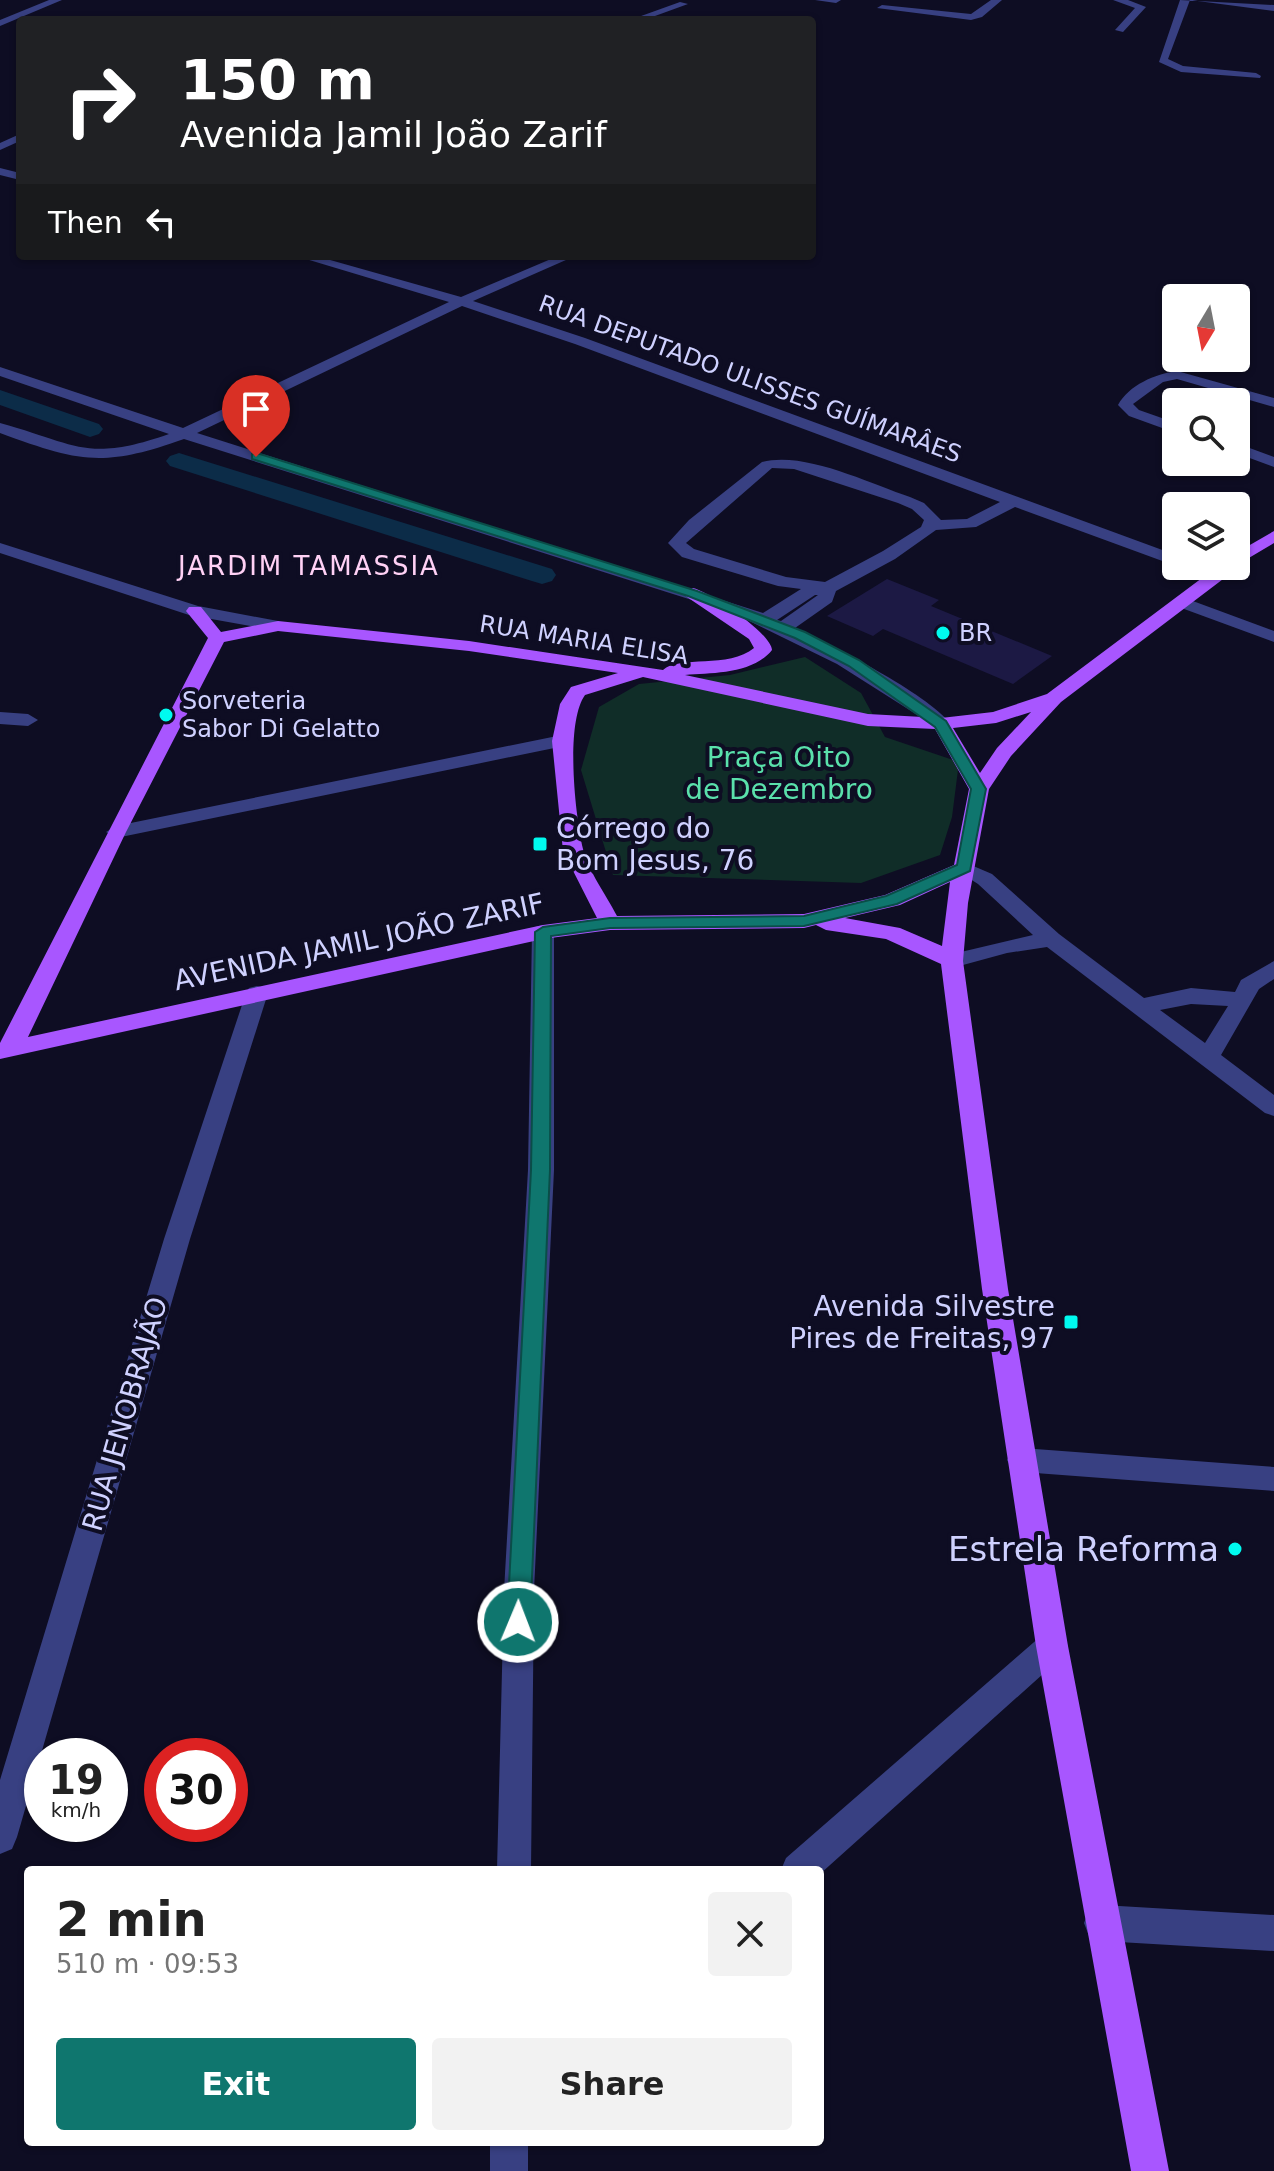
<!DOCTYPE html>
<html lang="en">
<head>
<meta charset="utf-8">
<style>
	body { margin:0; font-family:"DejaVu Sans",sans-serif; background:#f2f2f2; color:#222; height:100vh; display:flex; flex-direction:column; font-size:30px; white-space:nowrap }
	* { box-sizing:border-box; margin:0 }
	p { font-size:26px; color:#767676 }
	.icon { flex:none; width:44px; height:44px; fill:none; stroke:currentColor; stroke-width:2; stroke-linecap:round; stroke-linejoin:round }
	.map { position:relative; flex:1; overflow:hidden }
	.sheet { position:absolute; left:24px; top:1866px; width:800px; height:280px; display:flex; flex-direction:column; background:#fff; border-radius:8px; box-shadow:0 2px 6px #0004 }
	.sheet>* { flex:none }
	.guide { position:absolute; left:16px; top:16px; width:800px; height:244px; border-radius:8px; box-shadow:0 2px 6px #0004; background:#202124; color:#fff; overflow:hidden }
	.needle { width:52px; rotate:190deg }
	.tools { position:absolute; left:1162px; top:284px; display:grid; gap:16px }
	.tools a { display:grid; place-items:center; width:88px; height:88px; border-radius:8px; background:#fff; box-shadow:0 2px 6px #0004; font-size:40px }
	.speed { position:absolute; left:24px; top:1738px; display:flex; gap:16px; font-size:40px; font-weight:700; text-align:center }
	.speed>* { display:grid; place-content:center; width:104px; height:104px; border-radius:50%; background:#fff; box-shadow:0 2px 6px #0004; line-height:1 }
	.speed small { font-size:20px; font-weight:400 }
	.speed .limit { border:12px solid #d22; background:#fff; color:#111 }
	.pin { position:absolute; display:grid; place-items:center; width:68px; height:68px; color:#fff; margin:-82px -34px; border-radius:50% 50% 50% 0; rotate:-45deg; box-shadow:0 0 8px #0007 }
	.pin .icon { rotate:45deg }
	.me { position:absolute; width:88px; margin:-44px; rotate:1deg; stroke-linejoin:round; filter:drop-shadow(0 0 6px #0008) }
	.turn { display:flex; align-items:center; gap:28px; height:168px; padding:0 32px; font-size:36px }
	.turn .icon { width:104px; height:104px; stroke-width:2.5 }
	.turn b { display:block; font-size:56px; line-height:68px }
	.then { display:flex; align-items:center; height:76px; padding:0 32px; background:#0003; gap:16px; font-size:30px }
	.round { display:grid; place-items:center; flex:none; width:84px; height:84px; border-radius:8px; background:#f2f2f2 }
	.headline { display:flex; align-items:center; justify-content:space-between; height:136px; padding:0 32px }
	h1 { font-size:48px; font-weight:700; line-height:60px }
	.action { display:flex; gap:16px; margin-top:auto; padding:16px 32px }
	.action a { flex:1; height:92px; border-radius:8px; background:#0f766e; color:#fff; font-size:32px; font-weight:700; line-height:92px; text-align:center }
	.action a+a { background:#f2f2f2; color:#222 }
	.map>svg:first-child { display:block }
</style>
</head>
<body>
<div class="map">
<svg width="1274" height="2171" viewBox="0 0 1274 2171">
	<rect width="100%" height="100%" fill="#0e0d23"/>
	<path fill="#102d28" d="M 805,657 L 861,693 L 885,737 L 959,762 L 952,817 L 940,855 L 861,883 L 613,875 L 581,770 L 599,707 L 639,684 L 730,675 Z"/>
	<g fill="none" stroke-linecap="round" stroke-linejoin="round">
		<path fill="#0c2c48" fill-rule="evenodd" d="M 0,390 L 99,424 L 103,429 L 99,434 L 90,437 L 0,405 Z
			M 179,453 L 552,569 L 556,575 L 552,581 L 542,584 L 532,581 L 170,466 L 166,461 L 170,456 Z"/>
	</g>
	<path fill="#1c1944" d="M 887,579 L 939,600 L 931,606 L 1052,656 L 1013,684 L 883,629 L 873,636 L 827,616 Z"/>
	<g fill="none" stroke-linecap="round" stroke-linejoin="round">
		<path fill="#384082" fill-rule="evenodd" d="M 49,0 L 62,0 L 0,26 L 0,20 Z
			M 815,0 L 841,0 L 836,3 Z
			M 991,0 L 1002,0 L 982,17 L 971,20 L 877,8 L 882,5 L 971,14 Z
			M 1113,0 L 1128,0 L 1146,7 L 1123,32 L 1115,30 L 1135,8 Z
			M 1180,0 L 1274,5 L 1274,11 L 1190,0 L 1168,59 L 1183,66 L 1256,73 L 1261,76 L 1260,78 L 1181,72 L 1159,62 Z
			M 680,2 L 688,4 L 644,20 L 630,20 Z
			M 20,134 L 20,141 L 0,150 L 0,143 Z
			M 0,168 L 20,173 L 20,180 L 0,175 Z
			M 296,256 L 316,256 L 461,297 L 558,256 L 575,256 L 473,301 L 585,338 L 1176,555 L 1176,566 L 1015,507 L 976,527 L 936,530 L 895,559 L 836,591 L 832,602 L 795,628 C 834,647 925,692 951,724 L 941,730 L 837,664 L 733,613 L 184,439 C 103,468 79,462 0,433 L 0,423 C 77,444 86,463 169,434 L 0,376 L 0,367 L 183,428 L 449,302 ZM 462,306 L 575,344 L 1000,502 L 967,519 L 941,520 L 924,503 L 910,497 C 868,483 805,451 762,462 L 689,520 L 668,543 L 682,557 L 778,586 L 801,589 L 763,613 L 197,433 ZM 772,468 L 794,469 L 898,503 L 912,509 L 924,520 L 921,527 L 883,551 L 825,582 L 786,577 L 694,549 L 686,543 ZM 815,595 L 818,595 L 781,621 L 777,620 Z
			M 1177,371 L 1274,398 L 1274,407 L 1177,379 L 1163,382 L 1133,404 L 1139,410 L 1176,423 L 1176,433 L 1129,416 L 1118,405 C 1129,385 1155,374 1177,371 Z
			M 1236,443 L 1274,457 L 1274,467 L 1236,453 Z
			M 0,543 L 198,606 L 278,621 L 287,626 L 278,631 L 189,615 L 0,553 Z
			M 1183,566 L 1206,566 L 1226,576 L 1217,581 Z
			M 1182,597 L 1274,631 L 1274,642 L 1176,606 L 1173,602 L 1176,598 Z
			M 0,712 L 28,714 L 38,720 L 28,726 L 0,724 Z
			M 562,735 L 569,737 L 572,741 L 569,745 L 116,838 L 106,832 L 116,826 Z
			M 964,862 L 992,874 L 1059,934 L 1144,998 L 1191,988 L 1235,992 L 1241,980 L 1274,961 L 1274,979 L 1259,989 L 1221,1055 L 1274,1095 L 1274,1116 L 1265,1113 L 1047,947 L 1007,953 L 952,968 L 944,966 L 941,961 L 944,956 L 1033,935 L 978,884 L 953,868 L 957,863 ZM 1191,1004 L 1228,1006 L 1205,1043 L 1160,1010 Z
			M 543,925 L 551,927 L 554,932 L 554,1170 L 534,1591 L 531,1870 L 497,1870 L 504,1591 L 528,1170 L 532,932 L 535,927 Z
			M 257,986 L 265,988 L 268,993 L 190,1239 L 17,1837 L 12,1849 L 0,1854 L 0,1780 L 164,1239 L 246,993 L 249,988 Z
			M 1022,1448 L 1274,1467 L 1274,1491 L 1022,1472 L 1012,1469 L 1007,1460 L 1012,1451 Z
			M 1052,1632 L 1063,1636 L 1068,1646 L 1063,1656 L 820,1874 L 820,1870 L 781,1870 L 786,1858 L 1041,1636 Z
			M 1102,1905 L 1274,1915 L 1274,1951 L 1102,1941 L 1089,1936 L 1084,1923 L 1089,1910 Z
			M 490,2142 L 528,2142 L 528,2171 L 490,2171 Z"/>
		<path fill="#a856ff" fill-rule="evenodd" d="M 1274,531 L 1274,543 L 1237,565 L 1235,570 L 1061,702 L 1011,756 L 989,789 L 968,903 L 963,961 L 1008,1289 L 1068,1646 L 1169,2171 L 1131,2171 L 1036,1646 L 982,1289 L 941,964 L 886,939 L 826,930 L 816,925 L 804,928 L 610,930 L 543,939 L 0,1059 L 0,1043 L 208,638 L 186,611 L 189,607 L 201,607 L 221,632 L 278,621 L 469,641 L 663,670 C 679,655 729,669 754,648 L 749,639 L 687,597 L 684,593 L 693,588 C 710,592 771,633 772,650 C 753,674 713,673 685,675 L 868,714 L 941,718 L 993,712 L 1047,694 L 1218,566 L 1236,566 L 1236,553 ZM 278,631 L 469,651 L 618,673 L 571,687 L 560,704 L 552,741 L 563,851 L 597,918 L 543,925 L 28,1037 L 126,832 L 224,642 ZM 643,677 L 868,726 L 935,729 L 969,789 L 954,865 L 885,895 L 804,914 L 617,916 C 607,896 588,871 583,849 C 575,814 565,723 585,695 ZM 1031,712 L 997,748 L 980,773 L 953,728 L 996,723 ZM 950,882 L 942,946 L 900,928 L 845,918 L 900,905 Z"/>
	</g>
	<path fill="#0f766e" stroke="#0a4d48" stroke-width="2" d="M 252,454 L 260,454 L 697,591 L 805,632 L 859,660 L 946,721 L 986,789 L 970,871 L 897,904 L 804,926 L 610,928 L 551,936 L 550,1170 L 530,1622 L 527,1629 L 518,1633 L 510,1629 L 507,1622 L 531,1170 L 535,932 L 543,927 L 610,918 L 804,916 L 886,896 L 957,865 L 971,789 L 935,727 L 849,666 L 795,638 L 688,596 L 252,459 Z"/>
	<g fill="#00faef" stroke="#0e0d23" stroke-width="3">
		<circle cx="943" cy="633" r="8"/>
		<circle cx="166" cy="715" r="8"/>
		<rect x="532" y="836" width="16" height="16" rx="4"/>
		<rect x="1063" y="1314" width="16" height="16" rx="4"/>
		<circle cx="1235" cy="1549" r="8"/>
	</g>
	<g text-anchor="middle" dominant-baseline="central" stroke-width="8" stroke-linejoin="round" paint-order="stroke">
		<g font-size="24" fill="#cfd1ff" stroke="#0e0d23">
			<text transform="translate(750 379) rotate(20)">RUA DEPUTADO ULISSES GUÍMARÂES</text>
			<text transform="translate(584 640) rotate(9)">RUA MARIA ELISA</text>
		</g>
		<g font-size="24" fill="#cfd1ff" stroke="#0e0d23" text-anchor="start">
			<text x="959" y="633">BR</text>
			<text x="182" y="701">Sorveteria<tspan x="182" dy="28">Sabor Di Gelatto</tspan></text>
		</g>
		<g font-size="26" letter-spacing="2" fill="#ffd1f5" stroke="#0e0d23">
			<text x="309" y="566">JARDIM TAMASSIA</text>
		</g>
		<g font-size="28" fill="#5ae0ab" stroke="#0e0d23">
			<text x="779" y="757">Praça Oito<tspan x="779" dy="32">de Dezembro</tspan></text>
		</g>
		<g font-size="28" fill="#cfd1ff" stroke="#0e0d23" text-anchor="start">
			<text x="556" y="828">Córrego do<tspan x="556" dy="32">Bom Jesus, 76</tspan></text>
			<text x="1055" y="1306" text-anchor="end">Avenida Silvestre<tspan x="1055" dy="32">Pires de Freitas, 97</tspan></text>
		</g>
		<g font-size="28" fill="#cfd1ff" stroke="#0e0d23">
			<text transform="translate(359 942) rotate(-12)">AVENIDA JAMIL JOÃO ZARIF</text>
			<text transform="translate(125 1414) rotate(-74)">RUA JENOBRAJÃO</text>
		</g>
		<g font-size="34" fill="#cfd1ff" stroke="#0e0d23" text-anchor="end">
			<text x="1219" y="1549">Estrela Reforma</text>
		</g>
	</g>
</svg>
<div class="tools">
<a><svg class="needle" viewBox="-14 -14 28 28"><path d="M0-13l5 13h-10z" fill="#e53935"/><path d="M0 13l5-13h-10z" fill="#767676"/></svg></a>
<a><svg class="icon" aria-label="search" viewBox="0 0 24 24"><circle cx="10" cy="10" r="6"/><path d="M15 15l6 6"/></svg></a>
<a><svg class="icon" aria-label="layers" viewBox="0 0 24 24"><path d="M12 4l9 5-9 5-9-5zM3 14l9 5 9-5"/></svg></a>
</div>
<div class="speed"><div>19<small>km/h</small></div><div class="limit">30</div></div>
<div class="pin" style="left:256px;top:457px;background:#d93025"><svg class="icon" aria-label="arrive" viewBox="0 0 24 24"><path d="M6 21V4h12l-3 4 3 4H6"/></svg></div>
<svg class="me" style="left:518px;top:1622px" viewBox="-20 -20 40 40"><circle r="17" fill="#0f766e" stroke="#fff" stroke-width="3"/><path d="M0-11L8 9 0 5-8 9z" fill="#fff"/></svg>
<div class="guide">
<div class="turn"><svg class="icon" aria-label="right" viewBox="0 0 24 24"><path d="M7 20v-9h11M14 6l5 5-5 5"/></svg><div><b>150 m</b>Avenida Jamil João Zarif</div></div>
<div class="then">Then<svg class="icon" aria-label="left" viewBox="0 0 24 24"><path d="M17 20v-9H6M10 6l-5 5 5 5"/></svg></div>
</div>
<section class="sheet">
<div class="headline"><div><h1>2 min</h1><p>510 m · 09:53</p></div><a class="round"><svg class="icon" aria-label="close" viewBox="0 0 24 24"><path d="M6 6l12 12M18 6L6 18"/></svg></a></div>
<div class="action"><a>Exit</a><a>Share</a></div>
</section>
</div>
</body>
</html>
